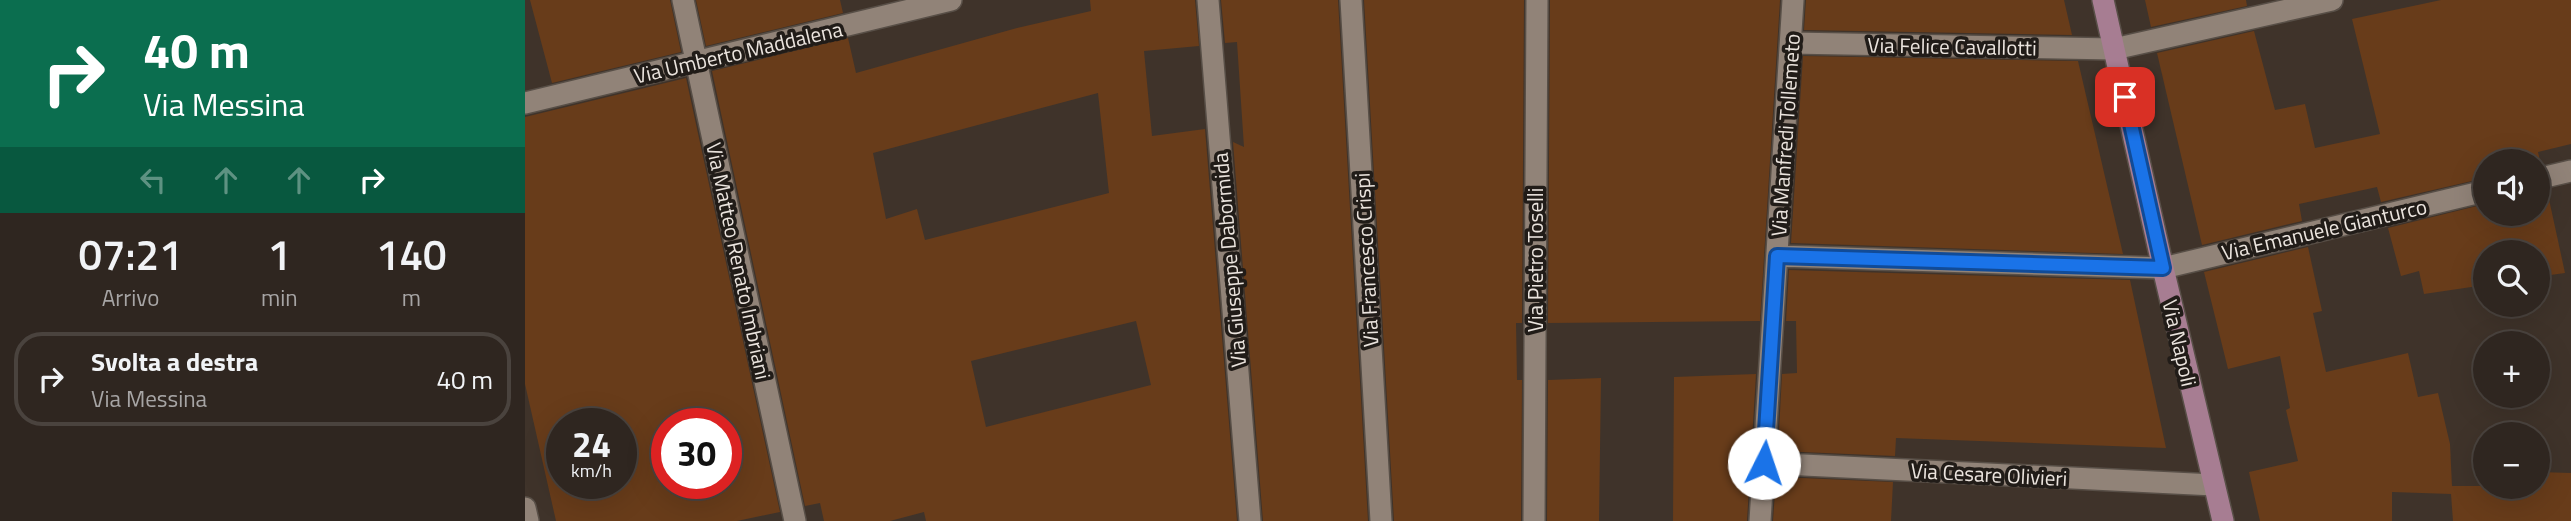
<!DOCTYPE html>
<html lang="it">
<head>
<meta charset="utf-8">
<style>
	body { margin:0; font-family:"Titillium Web",sans-serif; background:#3b322d; color:#f1f3f6; height:100vh; display:flex; flex-direction:column; font-size:26px; white-space:nowrap }
	* { box-sizing:border-box; margin:0 }
	p { font-size:23px; color:#a7a5a5 }
	.icon { flex:none; width:38px; height:38px; fill:none; stroke:currentColor; stroke-width:2; stroke-linecap:round; stroke-linejoin:round }
	.map { position:relative; flex:1; overflow:hidden }
	.panel { display:flex; flex-direction:column; background:#2f2620; width:525px }
	.panel>* { flex:none }
	.hud { background:#0b6e4f; color:#fff; overflow:hidden }
	.fabs { position:absolute; left:1948px; top:149px; display:grid; gap:14px }
	.fabs a { display:grid; place-items:center; width:77px; height:77px; border-radius:50%; background:#2f2620; box-shadow:0 7px 28px #0002,0 0 0 2px #4a433e; font-size:35px }
	.speed { position:absolute; left:21px; top:408px; display:flex; gap:14px; font-size:35px; font-weight:700; text-align:center }
	.speed>* { display:grid; place-content:center; width:91px; height:91px; border-radius:50%; background:#2f2620; box-shadow:0 7px 28px #0002,0 0 0 2px #4a433e; line-height:1 }
	.speed small { font-size:18px; font-weight:400 }
	.speed .limit { border:10px solid #d22; background:#fff; color:#111 }
	.pin { position:absolute; display:grid; place-items:center; width:60px; height:60px; color:#fff; margin:-30px; border-radius:14px; box-shadow:0 4px 10px #0006 }
	.me { position:absolute; width:77px; margin:-38px; rotate:4deg; stroke-linejoin:round; filter:drop-shadow(0 0 5px #0008) }
	.turn { display:flex; align-items:center; gap:24px; height:147px; padding:0 28px; font-size:32px }
	.turn .icon { width:91px; height:91px; stroke-width:2.5 }
	.turn b { display:block; font-size:49px; line-height:60px }
	.lanes { display:flex; align-items:center; height:66px; padding:0 28px; background:#0003; justify-content:center; gap:35px; direction:ltr }
	.lanes .off { opacity:.35 }
	.eta { display:flex; justify-content:space-evenly; align-items:center; height:119px; text-align:center }
	.eta b { font-size:42px; font-weight:600; line-height:49px }
	ul { padding:0; list-style:none }
	li { display:flex; align-items:center; gap:21px; height:94px; margin:0 14px 10px; padding:0 14px; border:4px solid #4a433e; border-radius:28px }
	li div { flex:1 }
	li b { display:block; font-size:26px }
	li em { font-style:normal }
	main { display:flex; flex:1; min-height:0 }
	.map>svg:first-child { display:block }
</style>
</head>
<body>
<main>
<section class="panel">
<div class="hud">
<div class="turn"><svg class="icon" aria-label="right" viewBox="0 0 24 24"><path d="M7 20v-9h11M14 6l5 5-5 5"/></svg><div><b>40 m</b>Via Messina</div></div>
<div class="lanes"><svg class="icon off" aria-label="left" viewBox="0 0 24 24"><path d="M17 20v-9H6M10 6l-5 5 5 5"/></svg><svg class="icon off" aria-label="ahead" viewBox="0 0 24 24"><path d="M12 20V5M6 11l6-6 6 6"/></svg><svg class="icon off" aria-label="ahead" viewBox="0 0 24 24"><path d="M12 20V5M6 11l6-6 6 6"/></svg><svg class="icon" aria-label="right" viewBox="0 0 24 24"><path d="M7 20v-9h11M14 6l5 5-5 5"/></svg></div>
</div>
<div class="eta">
<div><b>07:21</b><p>Arrivo</p></div>
<div><b>1</b><p>min</p></div>
<div><b>140</b><p>m</p></div>
</div>
<ul>
<li><svg class="icon" aria-label="right" viewBox="0 0 24 24"><path d="M7 20v-9h11M14 6l5 5-5 5"/></svg><div><b>Svolta a destra</b><p>Via Messina</p></div><em>40 m</em></li>
</ul>
</section>
<div class="map">
<svg width="2046" height="521" viewBox="0 0 2046 521">
	<rect width="100%" height="100%" fill="#3f332a"/>
	<path fill="#683c1a" fill-rule="evenodd" d="M 5,0 L 145,0 L 156,52 L 27,83 Z
		M 171,0 L 315,0 L 318,13 L 181,46 Z
		M 565,0 L 670,0 L 674,46 L 619,51 L 627,136 L 680,129 L 712,521 L 401,521 L 399,512 L 365,521 L 299,521 L 295,503 L 280,506 L 187,71 L 323,38 L 331,73 L 492,28 L 566,11 ZM 573,93 L 584,193 L 400,240 L 392,209 L 361,219 L 348,153 ZM 611,321 L 626,385 L 461,427 L 446,361 Z
		M 696,0 L 813,0 L 843,521 L 738,521 L 708,142 L 719,147 L 712,42 L 700,43 Z
		M 839,0 L 999,0 L 997,323 L 991,323 L 992,380 L 997,380 L 996,521 L 869,521 Z
		M 1025,0 L 1255,0 L 1235,321 L 1023,323 Z
		M 1281,0 L 1539,0 L 1547,35 L 1279,30 Z
		M 1620,0 L 1721,0 L 1722,6 L 1626,27 Z
		M 1916,0 L 2046,0 L 2046,144 L 2013,152 L 2016,165 L 2012,165 L 2012,161 L 1960,161 L 1960,178 L 1856,202 L 1852,187 L 1774,204 L 1777,221 L 1677,245 L 1632,53 L 1729,31 L 1750,110 L 1780,104 L 1790,148 L 1855,134 L 1827,19 Z
		M 1278,56 L 1553,61 L 1598,254 L 1266,243 Z
		M 161,78 L 255,512 L 212,521 L 31,521 L 0,384 L 0,117 ZM 37,424 L 96,424 L 96,483 L 37,483 ZM 142,424 L 201,424 L 201,483 L 142,483 Z
		M 2022,190 L 2040,273 L 2012,277 L 2012,252 L 1960,252 L 1960,285 L 1899,294 L 1894,271 L 1876,276 L 1863,228 L 1960,204 L 1960,214 L 2012,214 L 2012,192 Z
		M 1783,247 L 1797,311 L 1788,313 L 1801,372 L 1883,353 L 1893,397 L 1913,393 L 1925,444 L 1927,486 L 2012,486 L 2012,472 L 2046,473 L 2046,521 L 1928,521 L 1926,494 L 1867,492 L 1867,521 L 1735,521 L 1724,472 L 1773,461 L 1761,410 L 1765,408 L 1755,356 L 1703,369 L 1679,272 Z
		M 1264,270 L 1605,280 L 1641,448 L 1371,438 L 1370,456 L 1253,451 L 1257,374 L 1272,373 L 1271,321 L 1261,321 Z
		M 1231,374 L 1222,521 L 1148,521 L 1149,377 Z
		M 1076,378 L 1074,521 L 1022,521 L 1023,380 Z
		M 1251,477 L 1368,482 L 1366,521 L 1248,521 Z"/>
	<g fill="none" stroke-linecap="round" stroke-linejoin="round">
		<defs>
			<path id="street" d="M 158,0 L 270,521
				M 683,0 L 725,521
				M 826,0 L 856,521
				M 1266,43 L 1589,49 L 1807,0
				M 0,103 L 426,0
				M 2012,179 L 2046,171
				M 1252,256 L 1638,268 L 1960,191
				M 1239,463 L 1689,485
				M 0,508 L 3,521
				M 1009,521 L 1012,0
				M 1235,521 L 1268,0"/>
			<path id="secondary" d="M 1578,0 L 1638,268 L 1698,521"/>
		</defs>
		<use href="#street" stroke="#584f47" stroke-width="24"/>
		<use href="#secondary" stroke="#584f47" stroke-width="24"/>
		<use href="#street" stroke="#918378" stroke-width="21"/>
		<use href="#secondary" stroke="#a77d92" stroke-width="21"/>
	</g>
	<g fill="none" stroke-linecap="round" stroke-linejoin="round">
		<defs>
			<path id="route" d="M 1239,463 L 1252,256 L 1638,268 L 1600,97"/>
		</defs>
		<use href="#route" stroke="#114b97" stroke-width="18"/>
		<use href="#route" stroke="#1a73e8" stroke-width="12"/>
	</g>
	<g text-anchor="middle" dominant-baseline="central" stroke-width="7" stroke-linejoin="round" paint-order="stroke">
		<g font-size="21" fill="#ebe4de" stroke="#211c18">
			<text transform="translate(1427 46) rotate(1)">Via Felice Cavallotti</text>
			<text transform="translate(213 52) rotate(-13)">Via Umberto Maddalena</text>
			<text transform="translate(1260 135) rotate(-86)">Via Manfredi Tollemeto</text>
			<text transform="translate(1799 229) rotate(-13)">Via Emanuele Gianturco</text>
			<text transform="translate(704 260) rotate(-95)">Via Giuseppe Dabormida</text>
			<text transform="translate(841 260) rotate(-93)">Via Francesco Crispi</text>
			<text transform="translate(1010 260) rotate(-90)">Via Pietro Toselli</text>
			<text transform="translate(214 261) rotate(78)">Via Matteo Renato Imbriani</text>
			<text transform="translate(1655 343) rotate(77)">Via Napoli</text>
			<text transform="translate(1464 474) rotate(3)">Via Cesare Olivieri</text>
		</g>
	</g>
</svg>
<div class="fabs">
<a><svg class="icon" aria-label="sound" viewBox="0 0 24 24"><path d="M4 9h4l5-4v14l-5-4H4zM17 9q2 3 0 6"/></svg></a>
<a><svg class="icon" aria-label="search" viewBox="0 0 24 24"><circle cx="10" cy="10" r="6"/><path d="M15 15l6 6"/></svg></a>
<a>+</a>
<a>−</a>
</div>
<div class="speed"><div>24<small>km/h</small></div><div class="limit">30</div></div>
<div class="pin" style="left:1600px;top:97px;background:#d93025"><svg class="icon" aria-label="arrive" viewBox="0 0 24 24"><path d="M6 21V4h12l-3 4 3 4H6"/></svg></div>
<svg class="me" style="left:1239px;top:463px" viewBox="-20 -20 40 40"><circle r="19" fill="#fff"/><path d="M0-13L10 11 0 6-10 11z" fill="#1a73e8"/></svg>
</div>
</main>
</body>
</html>
